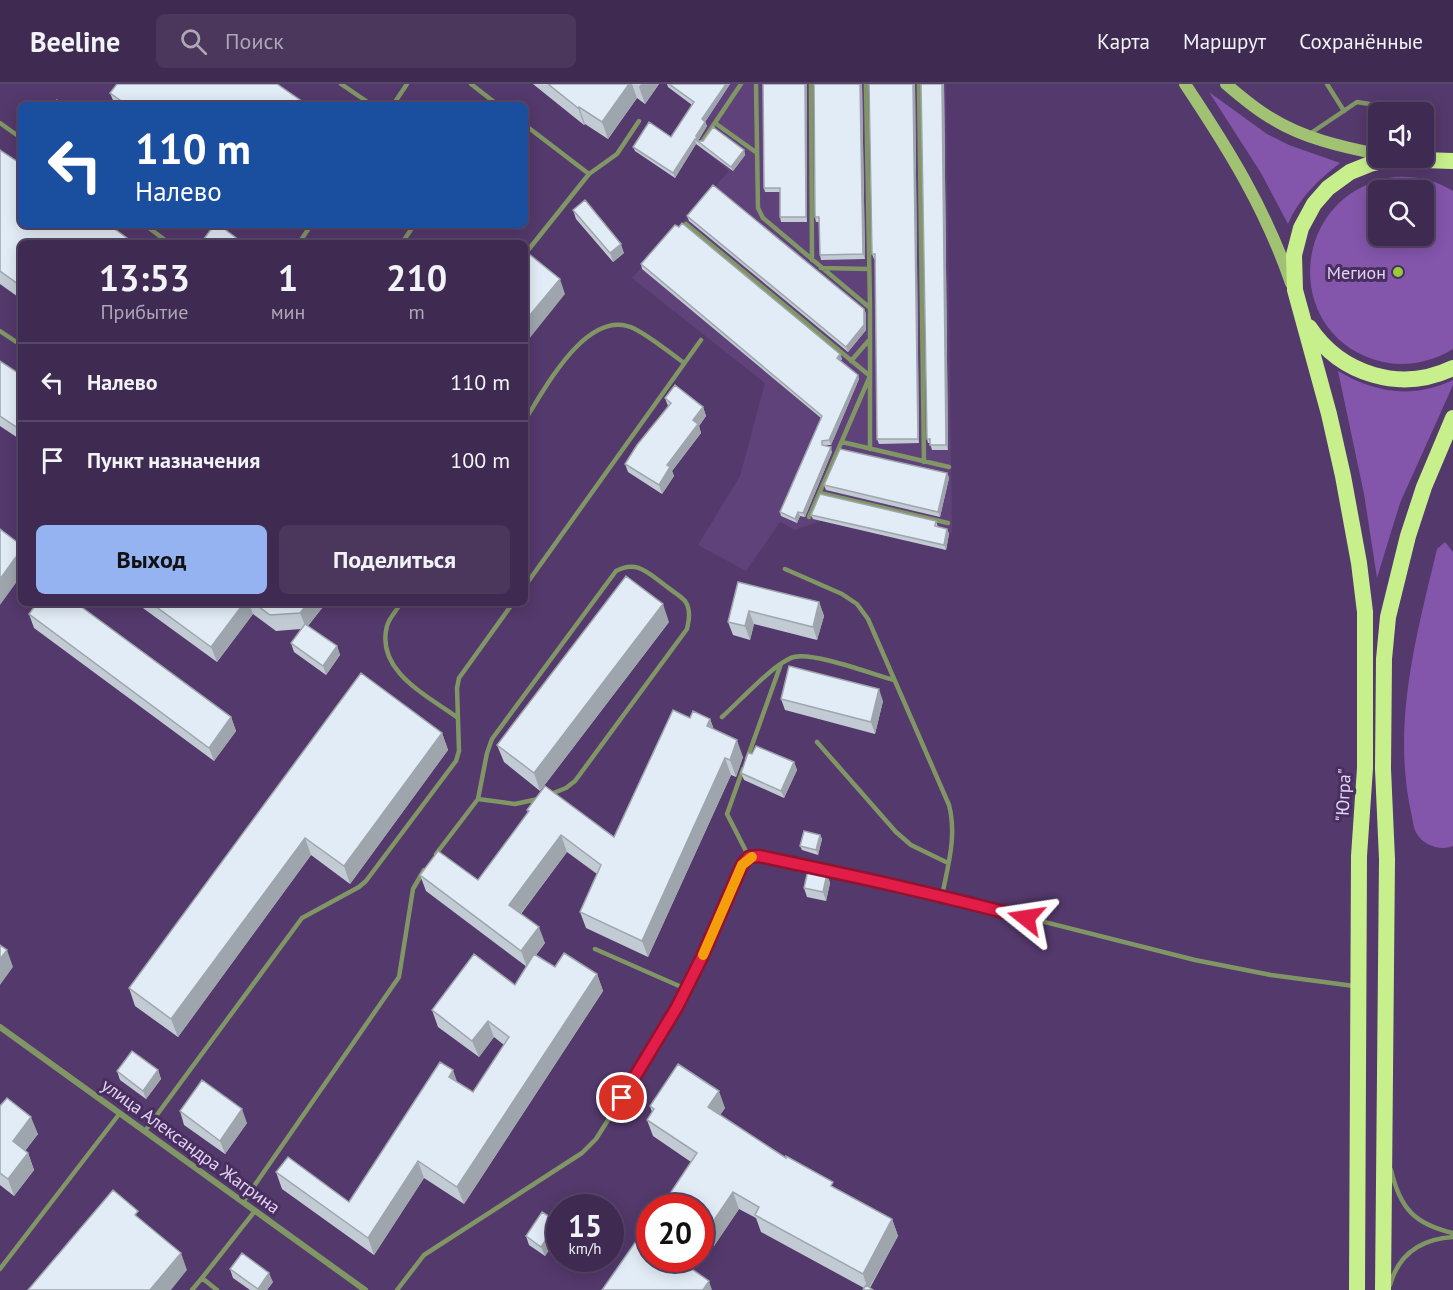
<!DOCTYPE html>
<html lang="ru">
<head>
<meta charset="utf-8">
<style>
	body { margin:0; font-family:"PT Sans",sans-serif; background:#4a375b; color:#f1f3f6; height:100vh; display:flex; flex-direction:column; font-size:22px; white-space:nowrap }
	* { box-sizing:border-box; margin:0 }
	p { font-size:20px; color:#ada7b7 }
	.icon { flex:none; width:33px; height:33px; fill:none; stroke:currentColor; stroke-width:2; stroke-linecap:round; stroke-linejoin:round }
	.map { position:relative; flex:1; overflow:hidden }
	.side { position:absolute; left:18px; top:156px; width:510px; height:366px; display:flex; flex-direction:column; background:#3f2b51; border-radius:9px; box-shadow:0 3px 15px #0003,0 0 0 2px #584768 }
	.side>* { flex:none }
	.guide { position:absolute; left:18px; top:18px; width:510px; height:126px; border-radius:9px; box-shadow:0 3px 15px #0003,0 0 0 2px #584768; background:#1a4fa0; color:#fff; overflow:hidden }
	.controls { position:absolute; left:1368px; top:18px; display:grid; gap:12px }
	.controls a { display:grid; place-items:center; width:66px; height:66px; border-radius:9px; background:#3f2b51; box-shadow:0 3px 15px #0003,0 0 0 2px #584768; font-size:30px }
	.speed { position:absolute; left:546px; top:1110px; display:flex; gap:12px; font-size:30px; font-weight:700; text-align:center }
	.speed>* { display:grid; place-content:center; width:78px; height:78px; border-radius:50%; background:#3f2b51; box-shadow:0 3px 15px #0003,0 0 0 2px #584768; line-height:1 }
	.speed small { font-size:15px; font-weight:400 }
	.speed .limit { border:9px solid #d22; background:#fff; color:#111 }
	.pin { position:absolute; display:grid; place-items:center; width:51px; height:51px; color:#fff; margin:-26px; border:3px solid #fff; border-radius:50%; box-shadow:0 2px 6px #0007 }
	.me { position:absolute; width:66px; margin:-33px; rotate:285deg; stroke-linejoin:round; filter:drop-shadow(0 0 4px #0008) }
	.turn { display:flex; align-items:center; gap:21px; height:126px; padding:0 18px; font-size:27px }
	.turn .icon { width:78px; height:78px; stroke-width:2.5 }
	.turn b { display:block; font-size:42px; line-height:51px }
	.eta { display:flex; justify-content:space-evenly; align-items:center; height:102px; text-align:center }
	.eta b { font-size:36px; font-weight:800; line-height:42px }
	.action { display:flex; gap:12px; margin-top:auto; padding:12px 18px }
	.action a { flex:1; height:69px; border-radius:9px; background:#95b2f1; color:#111; font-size:24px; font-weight:800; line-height:69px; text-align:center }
	.action a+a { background:#4a375b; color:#f1f3f6 }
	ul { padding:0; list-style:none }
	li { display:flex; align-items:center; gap:18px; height:78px; padding:0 18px; border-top:2px solid #584768 }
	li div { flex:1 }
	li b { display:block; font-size:22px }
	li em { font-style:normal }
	header { display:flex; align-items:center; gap:36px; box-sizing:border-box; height:84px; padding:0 30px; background:#3f2b51; border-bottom:2px solid #584768 }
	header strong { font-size:28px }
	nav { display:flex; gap:33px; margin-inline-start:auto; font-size:21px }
	.search { width:420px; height:54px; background:#4a375b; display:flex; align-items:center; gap:15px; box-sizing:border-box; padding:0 21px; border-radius:9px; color:#ada7b7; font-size:22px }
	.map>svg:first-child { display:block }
</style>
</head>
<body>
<header>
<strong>Beeline</strong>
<div class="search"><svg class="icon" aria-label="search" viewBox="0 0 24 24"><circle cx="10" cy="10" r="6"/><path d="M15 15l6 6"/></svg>Поиск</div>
<nav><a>Карта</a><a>Маршрут</a><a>Сохранённые</a></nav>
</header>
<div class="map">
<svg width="1453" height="1206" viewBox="0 0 1453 1206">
	<rect width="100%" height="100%" fill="#54396c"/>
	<path fill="#60427a" d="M 709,0 L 946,0 L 952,449 L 949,450 L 946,466 L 821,437 L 795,446 L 780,438 L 746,487 L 698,461 L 740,392 L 765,299 L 632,194 L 729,87 L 679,46 Z"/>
	<path fill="#8355ab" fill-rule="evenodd" d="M 1209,8 L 1267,50 L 1289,61 L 1340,79 C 1318,96 1299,114 1288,140 L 1261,89 Z
		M 1395,93 C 1416,92 1435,96 1453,107 L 1453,265 C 1432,278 1407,283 1383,278 C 1280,254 1288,108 1395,93 ZM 1378,106 L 1424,106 L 1424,152 L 1378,152 Z
		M 1338,287 C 1375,309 1413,315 1453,296 L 1453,301 L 1400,419 L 1377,494 L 1364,410 Z
		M 1445,458 L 1453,468 L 1453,762 C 1441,767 1424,762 1417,750 C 1414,746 1413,738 1412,733 C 1391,642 1416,553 1437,465 Z"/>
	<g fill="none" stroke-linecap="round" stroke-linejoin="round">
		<path stroke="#819665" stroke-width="4.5" d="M 341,0 L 372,21
			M 471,0 L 498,21
			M 756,0 L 758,124 L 763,134 L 870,224 L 870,365
			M 811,0 L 812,176
			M 866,0 L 870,224
			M 919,0 L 924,378
			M 1327,0 L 1344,27
			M 393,21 L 407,0
			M 0,39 L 21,54
			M 715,39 L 757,69
			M 525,41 L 589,90
			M 1308,51 L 1357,18 L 1413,27 L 1413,28
			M 702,58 L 741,0
			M 686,140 L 870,292 L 809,433
			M 145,141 L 169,159
			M 299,159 L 311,141
			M 402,159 L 414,141
			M 525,170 L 589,90 L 617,70 L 639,37
			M 821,184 L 869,185
			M 0,247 L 21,261
			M 851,277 L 870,255
			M 525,336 C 545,305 588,221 635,245 C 652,254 669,268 684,279
			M 842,358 L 949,383
			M 820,409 L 948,439
			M 785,485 L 842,510 L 857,520 L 868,535 L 949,721 C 957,752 948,781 942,812
			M 525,502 L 701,256
			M 401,519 C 397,526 389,534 387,542 C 375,587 428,612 458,634
			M 722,633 C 738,619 775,578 794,573 C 814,568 872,590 894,596
			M 817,658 L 896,748 L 911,761 L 948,779
			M 747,675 L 781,580
			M 743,685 L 727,730 L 749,773
			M 478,715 L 515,720 L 538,715
			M 436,770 L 478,715 L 487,669 L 492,655 L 616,487 C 637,475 649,490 666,502 C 672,507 680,511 685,517 C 691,525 689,536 687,545 L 575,697 L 566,704 L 551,710
			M 595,865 L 686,905
			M 145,1047 L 302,834 L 359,803 L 366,797 L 456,677 L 459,667 L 457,604 L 459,594 L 513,519
			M 1391,1086 C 1400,1124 1414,1140 1453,1149
			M 243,1118 L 399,893 L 413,805 L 424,786
			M 0,1185 L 120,1029
			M 1390,1201 C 1399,1169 1422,1155 1453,1153
			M 192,1206 L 202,1194
			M 217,1206 L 202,1194 L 255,1127
			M 397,1206 L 424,1171 L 582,1069 L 596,1055 C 623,1012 652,969 676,925 C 701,878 721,830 742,781 L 749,773 L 759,772 L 872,798 L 942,812 L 1195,876 L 1271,891 L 1354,902"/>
		<path stroke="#819665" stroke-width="6" d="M 0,943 L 365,1206"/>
		<path stroke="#a1c273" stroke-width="12" d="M 1185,0 C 1229,66 1265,124 1291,199
			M 1226,0 C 1240,12 1255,25 1271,34 C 1303,54 1342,63 1378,70"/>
		<path stroke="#c7f08c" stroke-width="16" d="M 1309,243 C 1341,291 1401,309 1453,284
			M 1357,1206 L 1359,772 L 1365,684 L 1365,528 L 1359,479 L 1343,392 L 1329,330 L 1295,206 L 1294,171 L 1301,144 L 1314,120 L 1328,104 L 1350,88 L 1370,80 L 1390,75 L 1453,77
			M 1383,1206 L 1387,775 L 1383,685 L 1384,575 L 1388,533 L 1408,452 L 1424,403 L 1453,334"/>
	</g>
	<path fill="#c2cbd4" d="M 533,0 L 659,0 L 645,20 L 637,14 L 608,55 L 585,40 L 584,41 Z
		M 667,0 L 730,0 L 705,38 L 707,42 L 698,57 L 744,66 L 745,71 L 733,87 L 696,60 L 675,94 L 635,67 L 633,63 L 671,53 L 692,21 L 668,3 Z
		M 763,0 L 807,0 L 807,138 L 781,138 L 780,133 L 780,108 L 765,108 L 764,104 Z
		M 814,0 L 862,0 L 865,175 L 821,176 L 820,171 L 819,138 L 816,138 L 815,133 Z
		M 869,0 L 915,0 L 919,359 L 879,360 L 877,355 L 875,175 L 874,175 L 872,170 Z
		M 921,0 L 944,0 L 948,366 L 932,366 L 930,359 L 928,359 L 927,355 Z
		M 110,9 L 304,21 L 115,21 Z
		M 0,66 L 21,159 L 21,215 L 0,200 Z
		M 573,126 L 624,169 L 613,178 L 576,135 Z
		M 687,132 L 866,229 L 866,246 L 848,268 L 689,137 Z
		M 641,180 L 840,270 L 842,275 L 840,277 L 858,291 L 859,295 L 831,361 L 824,361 L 832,368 L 805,433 L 800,432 L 797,439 L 781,432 L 780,428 L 821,334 L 642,185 Z
		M 0,277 L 21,291 L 21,356 L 0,342 Z
		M 665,314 L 703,323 L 706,332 L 699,342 L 701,349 L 672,387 L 674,392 L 662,410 L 628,388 L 625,380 L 668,322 Z
		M 947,389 L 949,394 L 940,433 L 826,406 L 824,401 Z
		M 811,431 L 936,437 L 938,443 L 947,445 L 949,450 L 946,466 L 813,435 Z
		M 738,498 L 819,518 L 824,532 L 817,556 L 754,540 L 750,556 L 733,551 L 728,538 Z
		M 136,519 L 326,519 L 308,542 L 337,562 L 340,571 L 326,591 L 294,568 L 291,559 L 301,545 L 276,547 L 253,530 L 217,578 Z
		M 29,530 L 231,633 L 236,647 L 214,677 L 34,544 Z
		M 669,538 L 540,707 L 504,678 L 497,661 Z
		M 361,589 L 442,649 L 448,666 L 350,800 L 311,771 L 178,953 L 135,922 L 129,904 Z
		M 781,615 L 883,617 L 875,650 L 785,626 Z
		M 690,634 L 710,635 L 714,646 L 743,673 L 736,693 L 731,691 L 648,873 L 586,844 L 580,828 L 597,790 L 567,768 L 521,830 L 545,859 L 536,871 L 555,883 L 597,890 L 603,907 L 464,1120 L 424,1094 L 374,1171 L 282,1105 L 276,1088 L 349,1118 L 458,999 L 473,1008 L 504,961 L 494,953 L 479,973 L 438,943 L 432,926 L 515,901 L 527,883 L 426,807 L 420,791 L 478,796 L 528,729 L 527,726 L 614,753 Z
		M 752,670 L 794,678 L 797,686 L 784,714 L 744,696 L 741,689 Z
		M 820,751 L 822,755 L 818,771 L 802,766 L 800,762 Z
		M 827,790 L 830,799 L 826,817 L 807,813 L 804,804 Z
		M 158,986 L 161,995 L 146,1015 L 120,996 L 117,987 Z
		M 0,1022 L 38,1050 L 25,1067 L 28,1069 L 34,1086 L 14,1112 L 0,1101 Z
		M 650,1022 L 725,1024 L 720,1031 L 786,1074 L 836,1105 L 892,1135 L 898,1152 L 870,1204 L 864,1204 L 761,1148 L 756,1134 L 739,1125 L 714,1162 L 700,1153 L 700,1124 L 668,1124 L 665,1117 L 691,1078 L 653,1052 L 647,1036 L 652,1028 Z
		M 180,1027 L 247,1039 L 225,1070 L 184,1041 Z
		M 558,1138 L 560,1142 L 560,1150 L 545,1172 L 529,1161 L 526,1152 Z
		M 230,1185 L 273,1198 L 267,1206 L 250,1206 L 233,1194 Z"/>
	<path fill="#9ea5ac" d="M 629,0 L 632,0 L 637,14 L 608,55 L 602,38 Z
		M 641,0 L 659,0 L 645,20 L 639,3 Z
		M 726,0 L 730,0 L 705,38 L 707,42 L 698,57 L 696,52 L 702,35 Z
		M 805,0 L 807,0 L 807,138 L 806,133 Z
		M 860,0 L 862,0 L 865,175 L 863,170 Z
		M 913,0 L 915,0 L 919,359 L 918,355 Z
		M 942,0 L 944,0 L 948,366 L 946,361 Z
		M 579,23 L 585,40 L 584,41 L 578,24 Z
		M 695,55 L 696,60 L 675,94 L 673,89 Z
		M 744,66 L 745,71 L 733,87 L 731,83 Z
		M 621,160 L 624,169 L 613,178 L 610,169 Z
		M 560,195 L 565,210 L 525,260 L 525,237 Z
		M 864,225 L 866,229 L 866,246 L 848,268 L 846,263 Z
		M 840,270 L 842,275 L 839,279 L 837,274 Z
		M 858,291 L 859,295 L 831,361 L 829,356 Z
		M 703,323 L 706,332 L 699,342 L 701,349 L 672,387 L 674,392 L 662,410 L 659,401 L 667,381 L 693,336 Z
		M 831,363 L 832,368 L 805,433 L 803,429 Z
		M 947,389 L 949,394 L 940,433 L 938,428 Z
		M 798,428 L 800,432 L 797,439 L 795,435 Z
		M 947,445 L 949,450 L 946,466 L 944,461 Z
		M 21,466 L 21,492 L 0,521 L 0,495 Z
		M 819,518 L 824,532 L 817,556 L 813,543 Z
		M 244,519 L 249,519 L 253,530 L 217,578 L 211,563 Z
		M 308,519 L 326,519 L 306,544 L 300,529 Z
		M 663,520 L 669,538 L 540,707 L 534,689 Z
		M 749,527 L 754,540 L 750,556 L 745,542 Z
		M 337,562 L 340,571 L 326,591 L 323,582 Z
		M 879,605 L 883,617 L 875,650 L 871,638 Z
		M 231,633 L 236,647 L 214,677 L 209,664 Z
		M 710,635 L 716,651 L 707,642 Z
		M 442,649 L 448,666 L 350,800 L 344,782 Z
		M 737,656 L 743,673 L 736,693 L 730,676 Z
		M 725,674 L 731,691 L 648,873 L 642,857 Z
		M 794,678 L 797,686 L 784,714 L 781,707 Z
		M 561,751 L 567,768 L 515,837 L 509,821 Z
		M 820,751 L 822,755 L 818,771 L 816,766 Z
		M 305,754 L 311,771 L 178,953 L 171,935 Z
		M 827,790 L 830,799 L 826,817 L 823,808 Z
		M 539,843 L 545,859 L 527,883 L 521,867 Z
		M 7,866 L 13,883 L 0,901 L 0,875 Z
		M 597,890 L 603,907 L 464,1120 L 457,1103 Z
		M 488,937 L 494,953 L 479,973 L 472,957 Z
		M 158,986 L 161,995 L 146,1015 L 143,1007 Z
		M 453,986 L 459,1003 L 449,993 Z
		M 719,1007 L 725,1024 L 714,1040 L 708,1023 Z
		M 242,1025 L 247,1039 L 225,1070 L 220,1057 Z
		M 31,1033 L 38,1050 L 19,1074 L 13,1057 Z
		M 28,1069 L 34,1086 L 14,1112 L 8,1095 Z
		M 418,1077 L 424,1094 L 374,1171 L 368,1154 Z
		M 733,1108 L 739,1125 L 714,1162 L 708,1145 Z
		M 892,1135 L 898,1152 L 868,1206 L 863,1190 Z
		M 558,1138 L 560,1142 L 560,1150 L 545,1172 L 541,1163 Z
		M 181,1169 L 187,1186 L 171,1206 L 150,1206 Z
		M 269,1189 L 273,1198 L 267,1206 L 258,1206 L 258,1205 Z
		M 709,1197 L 712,1206 L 703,1206 Z"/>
	<path fill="#e2ecf6" stroke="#9ea5ac" stroke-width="1.5" d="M 117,0 L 277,0 L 303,18 L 301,21 L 127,21 L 110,9 Z
		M 548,0 L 629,0 L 602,38 L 579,23 L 578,24 Z
		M 669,0 L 726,0 L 702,35 L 705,38 L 696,52 L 697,57 L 703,57 L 713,43 L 744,66 L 731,83 L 695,55 L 673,89 L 633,63 L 649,38 L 671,53 L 694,18 Z
		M 763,0 L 805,0 L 806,133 L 780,133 L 780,104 L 764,104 Z
		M 814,0 L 860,0 L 863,170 L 820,171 L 819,133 L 815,133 Z
		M 869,0 L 913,0 L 918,355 L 877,355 L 875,170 L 872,170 Z
		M 921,0 L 942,0 L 946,361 L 930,361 L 930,355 L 927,355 Z
		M 57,16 L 64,21 L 53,21 Z
		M 0,66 L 21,80 L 21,141 L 109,141 L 134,159 L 21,159 L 21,202 L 0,187 Z
		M 713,101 L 864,225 L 864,241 L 846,263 L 687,132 Z
		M 585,116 L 621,160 L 610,169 L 573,126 Z
		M 682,139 L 840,270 L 837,274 L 858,291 L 829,356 L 822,357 L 822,361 L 831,363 L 803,429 L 798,428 L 795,435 L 780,428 L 822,332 L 641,180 L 675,141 L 679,143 Z
		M 214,141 L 219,141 L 243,159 L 201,159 Z
		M 529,170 L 560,195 L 525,237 L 525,175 Z
		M 0,277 L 21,291 L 21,346 L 0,332 Z
		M 675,301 L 703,323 L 693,336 L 698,340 L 667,381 L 670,383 L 659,401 L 625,380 L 637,361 L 671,319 L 665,314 Z
		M 840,365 L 947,389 L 938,428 L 824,401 Z
		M 820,410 L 936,437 L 935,442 L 947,445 L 944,461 L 811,431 Z
		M 0,445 L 21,461 L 21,466 L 0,495 Z
		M 626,492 L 663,520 L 534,689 L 497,661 Z
		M 738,498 L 819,518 L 813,543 L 749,527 L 745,542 L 728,538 Z
		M 37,519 L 76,519 L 231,633 L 209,664 L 29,530 Z
		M 151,519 L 244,519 L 211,563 Z
		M 254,519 L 308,519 L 300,529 L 270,531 Z
		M 305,540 L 337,562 L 323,582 L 291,559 Z
		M 789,582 L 879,605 L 871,638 L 781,615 Z
		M 361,589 L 442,649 L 344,782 L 305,754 L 171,935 L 129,904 Z
		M 673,626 L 690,634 L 693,627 L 710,635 L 707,642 L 737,656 L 730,676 L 725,674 L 642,857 L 580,828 L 601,781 L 561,751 L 509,821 L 539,843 L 521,867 L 420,791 L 438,767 L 478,796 L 529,727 L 527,726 L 545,702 L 614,753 Z
		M 756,662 L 794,678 L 781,707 L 741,689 L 748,669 L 752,670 Z
		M 804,747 L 820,751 L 816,766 L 800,762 Z
		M 808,786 L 827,790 L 823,808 L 804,804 Z
		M 0,861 L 7,866 L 0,875 Z
		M 564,869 L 597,890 L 457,1103 L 418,1077 L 368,1154 L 276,1088 L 288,1073 L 349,1118 L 440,978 L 453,986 L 449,993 L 473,1008 L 509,953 L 488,937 L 472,957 L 432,926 L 474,870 L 515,901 L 534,870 L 555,883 Z
		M 132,967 L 158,986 L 143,1007 L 117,987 Z
		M 678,980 L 719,1007 L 708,1023 L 786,1074 L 786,1072 L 833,1098 L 831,1102 L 892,1135 L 863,1190 L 755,1131 L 759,1123 L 733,1108 L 708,1145 L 700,1140 L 700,1124 L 675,1124 L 665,1117 L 697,1069 L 647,1036 L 654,1025 L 650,1022 Z
		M 202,996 L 242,1025 L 220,1057 L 180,1027 Z
		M 7,1014 L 31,1033 L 13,1057 L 28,1069 L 8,1095 L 0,1089 L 0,1022 Z
		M 113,1106 L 138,1127 L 135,1131 L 181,1169 L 150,1206 L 28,1206 Z
		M 542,1128 L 558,1138 L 541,1163 L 526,1152 Z
		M 641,1150 L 650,1156 L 650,1174 L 676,1174 L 709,1197 L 703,1206 L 602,1206 Z
		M 242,1169 L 269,1189 L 258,1205 L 230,1185 Z
		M 866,1201 L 873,1206 L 863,1206 Z"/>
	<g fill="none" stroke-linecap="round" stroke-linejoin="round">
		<defs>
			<path id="route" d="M 622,1014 L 677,923 L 702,873 L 742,781 L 749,773 L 759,772 C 848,791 938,810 1026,834"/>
		</defs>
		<use href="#route" stroke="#92132f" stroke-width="15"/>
		<use href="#route" stroke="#e11d48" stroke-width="10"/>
		<path stroke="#f59e0b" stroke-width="10" d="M 703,871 L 742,781 L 752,773"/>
	</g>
	<circle fill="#97cc38" stroke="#492e60" stroke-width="2" cx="1398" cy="188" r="6"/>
	<g text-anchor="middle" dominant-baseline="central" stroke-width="6" stroke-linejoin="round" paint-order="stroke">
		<g font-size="18" fill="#e2d3f2" stroke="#492e60" text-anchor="end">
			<text x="1386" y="188">Мегион</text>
		</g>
		<g font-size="18" fill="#e2d3f2" stroke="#492e60">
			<text transform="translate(1343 711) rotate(-87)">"Югра"</text>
			<text transform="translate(191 1062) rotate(36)">улица Александра Жагрина</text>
		</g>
	</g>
</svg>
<div class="controls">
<a><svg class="icon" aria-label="sound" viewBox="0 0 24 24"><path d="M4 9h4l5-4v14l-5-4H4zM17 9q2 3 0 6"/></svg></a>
<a><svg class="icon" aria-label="search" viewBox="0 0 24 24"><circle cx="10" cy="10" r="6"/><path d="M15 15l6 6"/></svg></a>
</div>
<div class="speed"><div>15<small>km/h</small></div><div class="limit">20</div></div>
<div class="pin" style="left:622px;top:1014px;background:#d93025"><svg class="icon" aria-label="arrive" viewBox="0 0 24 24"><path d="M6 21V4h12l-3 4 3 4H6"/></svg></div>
<svg class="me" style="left:1026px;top:834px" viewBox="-20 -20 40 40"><path d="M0-17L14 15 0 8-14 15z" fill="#e11d48" stroke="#fff" stroke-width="4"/></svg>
<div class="guide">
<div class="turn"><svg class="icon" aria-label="left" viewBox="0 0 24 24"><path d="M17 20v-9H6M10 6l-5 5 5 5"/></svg><div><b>110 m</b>Налево</div></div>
</div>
<section class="side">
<div class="eta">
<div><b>13:53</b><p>Прибытие</p></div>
<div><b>1</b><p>мин</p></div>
<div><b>210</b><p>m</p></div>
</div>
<ul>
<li><svg class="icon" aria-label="left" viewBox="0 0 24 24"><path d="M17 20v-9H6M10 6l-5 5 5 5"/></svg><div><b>Налево</b></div><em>110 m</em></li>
<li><svg class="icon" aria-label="arrive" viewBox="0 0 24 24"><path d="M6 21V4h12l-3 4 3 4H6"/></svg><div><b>Пункт назначения</b></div><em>100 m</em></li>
</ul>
<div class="action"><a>Выход</a><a>Поделиться</a></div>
</section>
</div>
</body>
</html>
